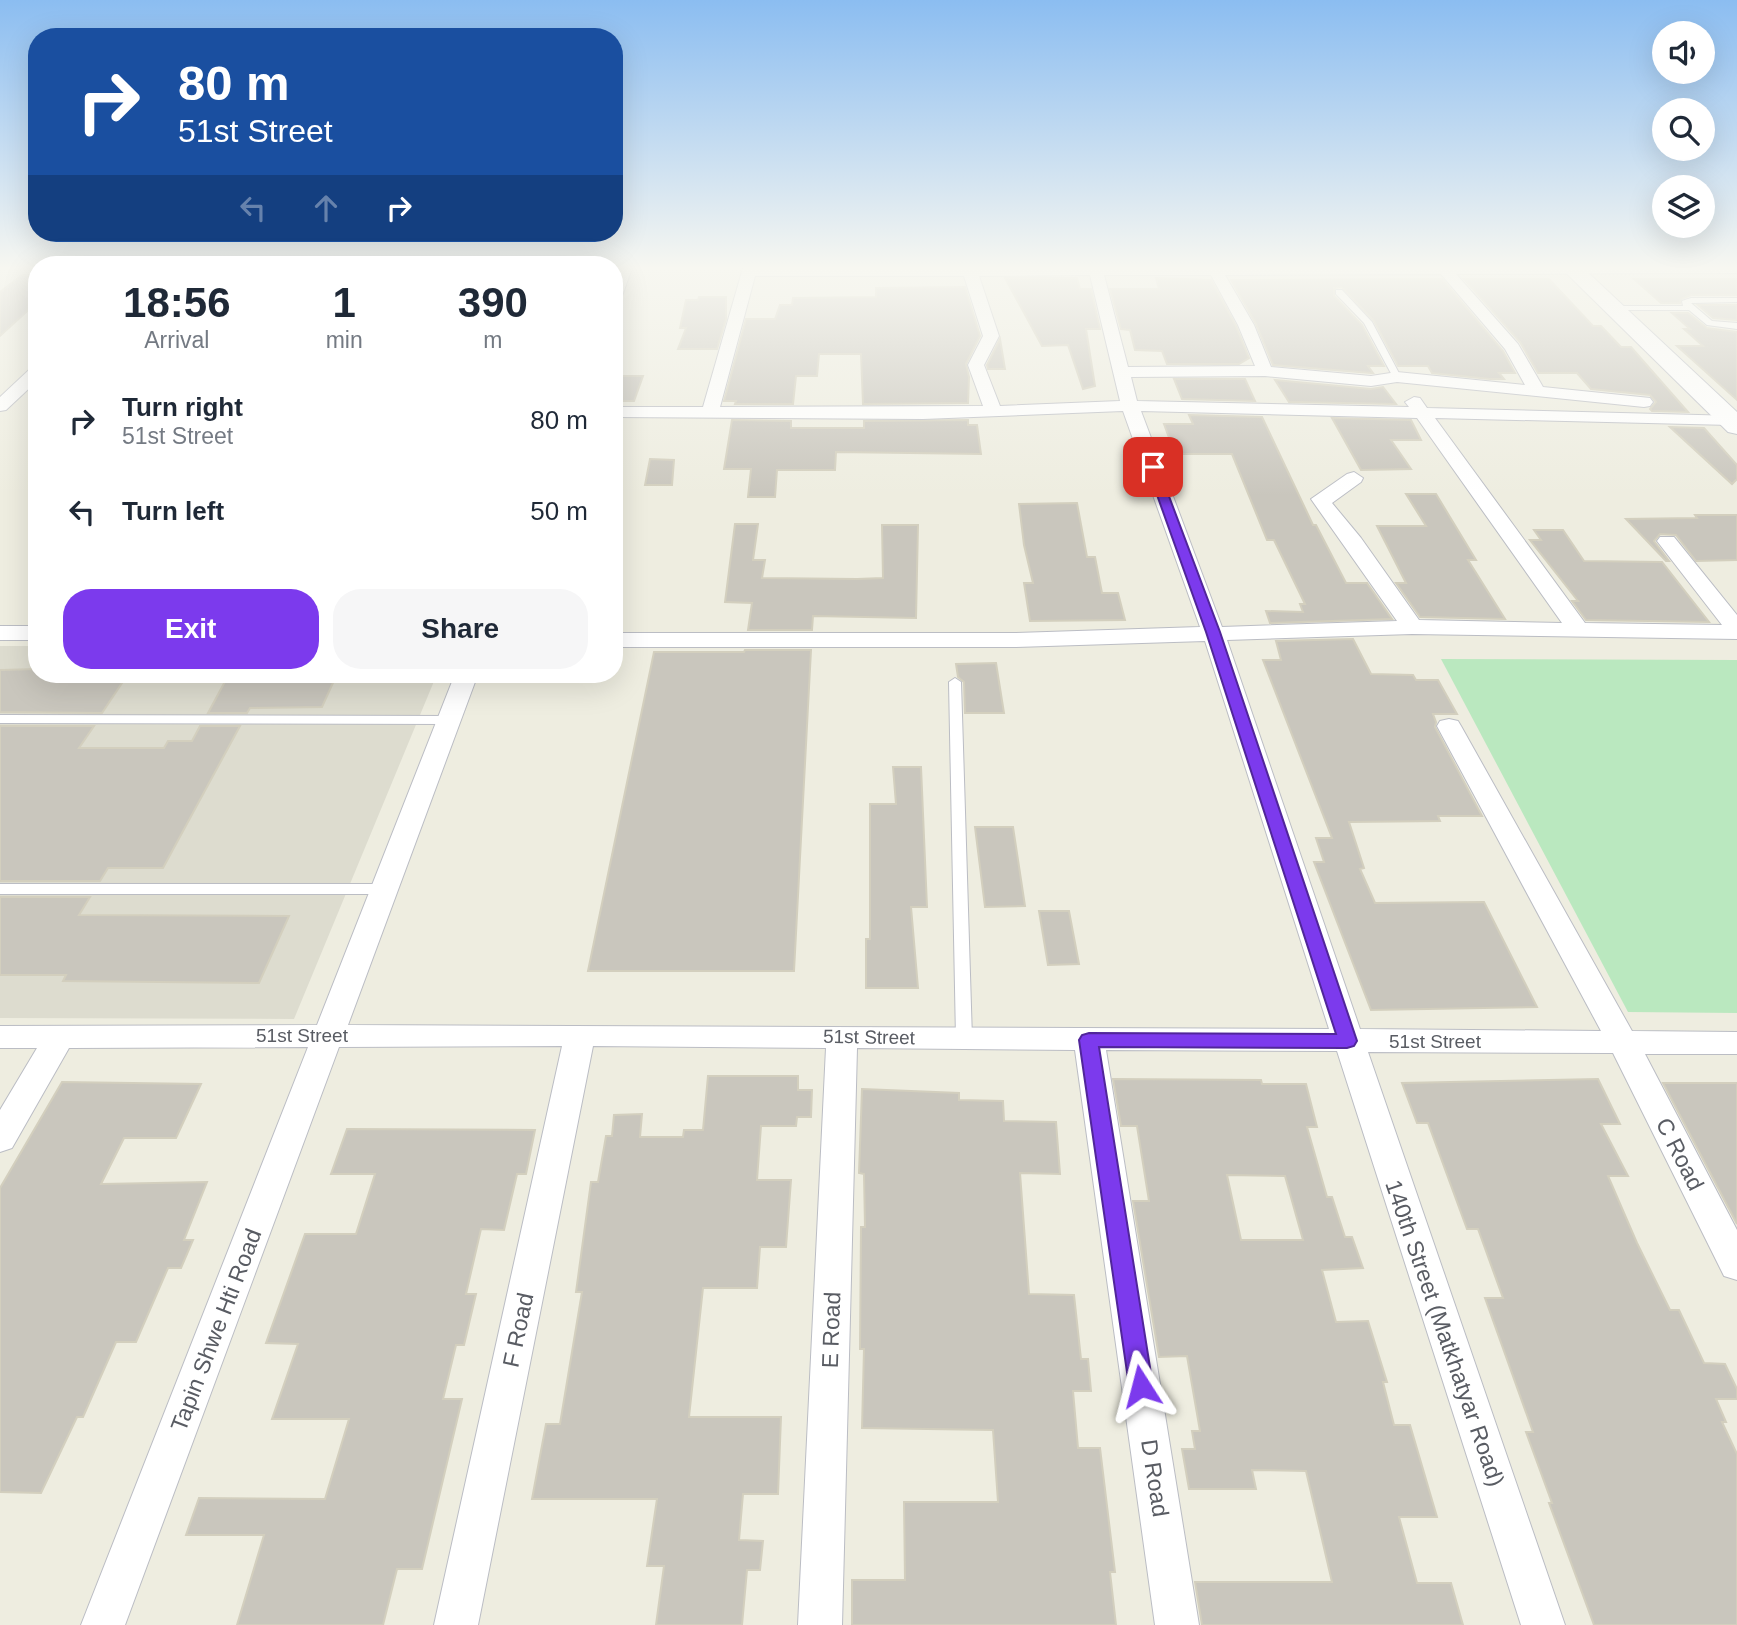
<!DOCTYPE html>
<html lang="en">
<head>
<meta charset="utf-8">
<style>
	body { margin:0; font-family:Helvetica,sans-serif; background:#f6f6f7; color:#1f2937; height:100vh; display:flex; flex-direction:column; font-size:26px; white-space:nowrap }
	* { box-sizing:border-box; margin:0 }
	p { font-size:23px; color:#747a83 }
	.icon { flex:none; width:38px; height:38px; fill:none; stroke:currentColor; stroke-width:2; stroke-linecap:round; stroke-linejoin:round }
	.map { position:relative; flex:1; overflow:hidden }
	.sheet { position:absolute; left:28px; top:256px; width:595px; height:427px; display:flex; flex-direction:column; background:#fff; border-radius:28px; box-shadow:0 7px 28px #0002 }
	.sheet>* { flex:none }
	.hud { position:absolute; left:28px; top:28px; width:595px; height:214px; border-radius:28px; box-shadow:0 7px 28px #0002; background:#1a4fa0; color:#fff; overflow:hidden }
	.controls { position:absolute; left:1652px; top:21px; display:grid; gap:14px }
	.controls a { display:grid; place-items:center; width:63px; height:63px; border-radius:50%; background:#fff; box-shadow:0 7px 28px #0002; font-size:35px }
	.pin { position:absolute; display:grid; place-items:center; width:60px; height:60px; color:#fff; margin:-30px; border-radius:14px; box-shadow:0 4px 10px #0006 }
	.me { position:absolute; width:77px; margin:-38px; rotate:351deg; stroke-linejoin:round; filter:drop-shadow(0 0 5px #0008) }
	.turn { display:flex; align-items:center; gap:24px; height:147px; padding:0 35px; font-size:32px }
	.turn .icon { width:91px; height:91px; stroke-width:2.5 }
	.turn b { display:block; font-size:49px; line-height:60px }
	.lanes { display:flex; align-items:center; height:66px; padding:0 35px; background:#0003; justify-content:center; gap:35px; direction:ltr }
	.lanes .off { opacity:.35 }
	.eta { display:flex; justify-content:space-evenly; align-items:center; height:119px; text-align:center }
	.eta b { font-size:42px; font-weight:800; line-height:49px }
	.cta { display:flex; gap:14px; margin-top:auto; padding:14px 35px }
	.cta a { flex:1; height:80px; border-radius:28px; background:#7c3aed; color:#fff; font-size:28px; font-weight:800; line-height:80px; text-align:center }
	.cta a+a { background:#f6f6f7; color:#1f2937 }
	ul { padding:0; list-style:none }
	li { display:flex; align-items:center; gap:21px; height:91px; padding:0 35px }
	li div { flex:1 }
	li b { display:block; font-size:26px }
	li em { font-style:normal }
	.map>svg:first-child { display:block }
</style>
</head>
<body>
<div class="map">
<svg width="1737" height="1625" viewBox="0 0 1737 1625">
	<rect width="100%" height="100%" fill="#eeede0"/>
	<path fill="#dddccf" d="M 0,646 L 37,646 L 37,674 L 437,674 L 294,1019 L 0,1018 Z"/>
	<path fill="#bae8bf" d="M 1441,659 L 1737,660 L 1737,1013 L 1628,1012 Z"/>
	<path fill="#c9c6bd" stroke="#d3cfbe" stroke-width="2" fill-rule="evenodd" d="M 22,275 L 37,275 L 37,302 L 0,336 L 0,292 Z
		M 1005,278 L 1077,278 L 1080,289 L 1091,289 L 1100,329 L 1086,329 L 1095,386 L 1083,389 L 1068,345 L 1042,346 Z
		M 1156,278 L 1211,280 L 1236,326 L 1249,358 L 1239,364 L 1167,364 L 1162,351 L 1135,350 L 1130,330 L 1121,329 L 1110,289 L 1159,289 Z
		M 1442,279 L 1503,351 L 1515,373 L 1499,373 L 1504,379 L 1490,379 L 1432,373 L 1428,366 L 1398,366 L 1374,321 L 1342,287 L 1334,288 L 1334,296 L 1362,325 L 1384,366 L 1368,366 L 1373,373 L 1371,373 L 1273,365 L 1256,324 L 1231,280 Z
		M 1464,279 L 1549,279 L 1593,326 L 1601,326 L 1621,347 L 1631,347 L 1688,412 L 1652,411 L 1650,409 L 1656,402 L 1650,395 L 1591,389 L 1577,373 L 1538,373 L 1520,342 Z
		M 1634,279 L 1737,279 L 1737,295 L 1691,295 L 1681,299 L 1680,303 L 1661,303 Z
		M 965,287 L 980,336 L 966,364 L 969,377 L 968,403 L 863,404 L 861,354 L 819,354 L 817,376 L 796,376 L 793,404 L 735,404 L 736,401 L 724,401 L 746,319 L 775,319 L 780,305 L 792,305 L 793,298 L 876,297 L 876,288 Z
		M 699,297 L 726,297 L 726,319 L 717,349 L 678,349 L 686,328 L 680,328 L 686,300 L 698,300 Z
		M 1698,305 L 1737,305 L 1737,320 L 1713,318 Z
		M 1672,313 L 1688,313 L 1707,328 L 1737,332 L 1737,400 L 1677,346 L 1703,346 L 1684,329 L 1690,329 Z
		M 1000,339 L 1005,369 L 988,369 L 987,365 Z
		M 614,376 L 643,376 L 634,401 L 614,401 Z
		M 1174,379 L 1245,379 L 1255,401 L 1182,399 Z
		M 1275,380 L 1371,389 L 1383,387 L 1396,404 L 1289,402 Z
		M 1189,415 L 1262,417 L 1313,525 L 1316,525 L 1346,583 L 1367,583 L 1392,619 L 1270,623 L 1266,611 L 1303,612 L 1300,604 L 1305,604 L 1274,540 L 1267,540 L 1232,454 L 1175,454 L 1164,424 L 1193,424 Z
		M 1332,418 L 1411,420 L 1421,440 L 1391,440 L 1411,469 L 1361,470 Z
		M 732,420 L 791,421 L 791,428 L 864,428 L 864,421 L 968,420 L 968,425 L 977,425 L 981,454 L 836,452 L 835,470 L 777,470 L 775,497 L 748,497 L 751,469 L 724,469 Z
		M 1670,427 L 1704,428 L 1737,465 L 1737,479 L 1732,484 Z
		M 650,459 L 674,460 L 672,485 L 645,485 Z
		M 1406,494 L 1436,494 L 1476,560 L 1468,560 L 1505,619 L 1420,617 L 1396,583 L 1406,583 L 1377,526 L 1426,526 Z
		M 1077,503 L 1087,557 L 1095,557 L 1102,593 L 1118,593 L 1125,620 L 1030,621 L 1024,583 L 1033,583 L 1024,545 L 1019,504 Z
		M 1695,515 L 1737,515 L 1737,560 L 1696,561 L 1676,535 L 1660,534 L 1654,541 L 1669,561 L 1666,561 L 1626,519 L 1697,518 Z
		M 735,524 L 758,524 L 753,560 L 765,560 L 762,578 L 857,579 L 883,578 L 882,525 L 918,525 L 916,618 L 813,616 L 812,630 L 748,630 L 752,603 L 725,602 Z
		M 1534,530 L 1563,530 L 1584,561 L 1662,562 L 1709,622 L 1586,620 L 1572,601 L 1578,601 L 1530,540 L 1541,540 Z
		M 1353,639 L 1371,674 L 1413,675 L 1416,680 L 1438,680 L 1457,714 L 1433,714 L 1436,722 L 1435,727 L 1482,816 L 1438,816 L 1440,821 L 1349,822 L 1364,868 L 1360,869 L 1375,903 L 1484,902 L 1537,1007 L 1371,1010 L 1314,862 L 1324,862 L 1316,838 L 1332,838 L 1263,660 L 1281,660 L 1276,641 Z
		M 745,650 L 811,650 L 794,971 L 588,971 L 654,652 L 744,652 Z
		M 996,663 L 1004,713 L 965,713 L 964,682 L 958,677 L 956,664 Z
		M 37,669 L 37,674 L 128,674 L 102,713 L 0,712 L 0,670 Z
		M 229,674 L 337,674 L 322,707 L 250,708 L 247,713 L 208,713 Z
		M 0,726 L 94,726 L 79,748 L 164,748 L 168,741 L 192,741 L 200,726 L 240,726 L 163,868 L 108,868 L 100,881 L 0,881 Z
		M 893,767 L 921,767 L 927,907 L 911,907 L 918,988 L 866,988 L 866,939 L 870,939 L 870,804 L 896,804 Z
		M 975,827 L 1013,827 L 1025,906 L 985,907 Z
		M 0,897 L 90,897 L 79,915 L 289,916 L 259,983 L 63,981 L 66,975 L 0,975 Z
		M 1039,911 L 1069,911 L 1079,964 L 1048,965 Z
		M 708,1076 L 798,1076 L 798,1090 L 812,1090 L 811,1117 L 797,1117 L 796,1126 L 761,1126 L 757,1180 L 791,1180 L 786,1247 L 760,1247 L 757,1288 L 703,1288 L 689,1417 L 781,1417 L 778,1494 L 743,1494 L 739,1540 L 763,1541 L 760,1570 L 747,1570 L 742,1625 L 656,1625 L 664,1566 L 647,1566 L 657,1499 L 532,1499 L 546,1424 L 560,1424 L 582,1292 L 576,1292 L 591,1182 L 598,1182 L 606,1136 L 612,1136 L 614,1115 L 642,1114 L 640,1137 L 683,1137 L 684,1130 L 703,1130 Z
		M 1113,1079 L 1261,1080 L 1262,1084 L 1306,1084 L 1317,1127 L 1307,1127 L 1327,1197 L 1332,1197 L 1345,1237 L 1352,1237 L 1363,1268 L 1322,1270 L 1336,1322 L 1368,1321 L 1387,1382 L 1383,1382 L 1394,1425 L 1410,1425 L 1437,1517 L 1399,1517 L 1417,1583 L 1451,1583 L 1463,1625 L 1202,1625 L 1195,1582 L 1332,1582 L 1306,1471 L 1252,1470 L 1256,1489 L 1189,1489 L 1182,1449 L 1195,1449 L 1192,1431 L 1200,1431 L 1187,1356 L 1159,1357 L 1133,1201 L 1149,1201 L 1137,1126 L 1121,1126 ZM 1227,1175 L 1285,1176 L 1303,1240 L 1241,1240 Z
		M 1598,1079 L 1620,1124 L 1601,1124 L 1628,1176 L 1608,1176 L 1637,1243 L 1670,1310 L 1679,1310 L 1704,1363 L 1725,1364 L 1737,1389 L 1737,1399 L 1716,1399 L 1726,1422 L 1722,1422 L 1737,1454 L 1737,1625 L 1594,1625 L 1549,1503 L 1552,1503 L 1526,1432 L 1533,1432 L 1485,1298 L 1503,1298 L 1478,1229 L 1467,1229 L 1428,1123 L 1417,1123 L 1402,1083 Z
		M 62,1082 L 201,1084 L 176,1138 L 124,1138 L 101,1184 L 207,1182 L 184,1240 L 193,1240 L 181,1268 L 168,1268 L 136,1342 L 116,1342 L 83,1417 L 77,1417 L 41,1493 L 0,1492 L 0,1188 Z
		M 1663,1083 L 1737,1083 L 1737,1224 Z
		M 862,1089 L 959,1093 L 959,1100 L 1003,1101 L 1004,1121 L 1056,1122 L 1060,1174 L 1020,1173 L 1029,1294 L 1074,1295 L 1081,1359 L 1088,1359 L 1091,1391 L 1073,1391 L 1078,1448 L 1100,1448 L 1115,1572 L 1110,1572 L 1116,1625 L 852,1625 L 852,1580 L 905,1580 L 904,1502 L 998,1502 L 993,1430 L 862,1428 L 864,1349 L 860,1349 L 861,1227 L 865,1227 L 864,1174 L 859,1173 Z
		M 347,1129 L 535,1130 L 526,1174 L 517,1174 L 504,1230 L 481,1229 L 466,1294 L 476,1294 L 464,1345 L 456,1345 L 443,1399 L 462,1399 L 422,1569 L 397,1569 L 383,1625 L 237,1625 L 264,1535 L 186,1535 L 199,1498 L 325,1499 L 349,1419 L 272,1419 L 298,1344 L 266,1343 L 305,1234 L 356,1234 L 375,1174 L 331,1174 Z"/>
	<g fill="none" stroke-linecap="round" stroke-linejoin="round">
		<defs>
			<path id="lane" d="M 1336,290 L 1342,290 L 1372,322 L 1401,377 L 1400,379 L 1394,379 L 1364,323 L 1336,294 Z
				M 1691,298 L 1737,298 L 1737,302 L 1691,303 L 1712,321 L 1737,323 L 1737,329 L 1707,325 L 1689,310 L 1614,310 L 1610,308 L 1614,306 L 1683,306 L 1682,301 Z
				M 955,678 L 961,682 L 972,1039 L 970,1043 L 958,1043 L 956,1039 L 949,682 Z
				M 0,715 L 449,716 L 455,720 L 449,724 L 0,723 Z
				M 0,884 L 384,884 L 391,889 L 384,894 L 0,894 Z"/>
			<path id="street" d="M 618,268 L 632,268 L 622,296 L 614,300 L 614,277 Z
				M 743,268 L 1737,268 L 1737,273 L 1456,274 L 1518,344 L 1543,387 L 1650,398 L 1653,402 L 1650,406 L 1644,407 L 1397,382 L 1371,386 L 1265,376 L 1131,377 L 1137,401 L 1409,407 L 1405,402 L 1414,397 L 1420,398 L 1427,408 L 1737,416 L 1737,424 L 1731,425 L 1435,418 L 1585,623 L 1722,625 L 1657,541 L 1660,537 L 1674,537 L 1737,615 L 1737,639 L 1412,634 L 1227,640 L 1360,1029 L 1601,1031 L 1437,726 L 1440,721 L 1449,719 L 1458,721 L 1461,726 L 1632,1031 L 1737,1032 L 1737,1054 L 1645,1054 L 1737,1230 L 1737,1280 L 1724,1276 L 1613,1053 L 1368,1052 L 1565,1625 L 1521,1625 L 1337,1051 L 1106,1050 L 1199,1625 L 1155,1625 L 1075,1050 L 857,1048 L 842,1625 L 798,1625 L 826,1048 L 593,1046 L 478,1625 L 434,1625 L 562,1046 L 339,1047 L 125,1625 L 81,1625 L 308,1047 L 69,1048 L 12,1148 L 0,1152 L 0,1110 L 37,1048 L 0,1048 L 0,1026 L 317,1025 L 455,674 L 478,674 L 348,1025 L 1329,1029 L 1205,641 L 1016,647 L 614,647 L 614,633 L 1016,633 L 1200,627 L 1123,411 L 923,419 L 614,417 L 614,407 L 703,407 ZM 1441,274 L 1505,349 L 1525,385 L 1397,372 L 1371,376 L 1271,367 L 1254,325 L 1225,275 ZM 1090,275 L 1120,401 L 1000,406 L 984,365 L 999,336 L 979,276 ZM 1104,275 L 1211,275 L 1238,325 L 1255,366 L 1128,367 ZM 755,276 L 964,276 L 983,336 L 968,365 L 983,406 L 720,407 ZM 1141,411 L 1417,418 L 1562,623 L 1419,620 L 1361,538 L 1332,503 L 1361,482 L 1363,478 L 1354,472 L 1347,474 L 1311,499 L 1397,621 L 1222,627 Z
				M 37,367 L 37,381 L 6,410 L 0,411 L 0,397 L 31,368 Z
				M 0,626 L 37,626 L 37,640 L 0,640 Z"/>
			<path id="secondary" d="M 1561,268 L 1583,268 L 1737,412 L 1737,434 L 1728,432 Z"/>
		</defs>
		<use href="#lane" stroke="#bbbdc4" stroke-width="2"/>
		<use href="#street" stroke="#bbbdc4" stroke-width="2"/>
		<use href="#secondary" stroke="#bbbec6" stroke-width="2"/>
		<use href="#lane" fill="#fff" fill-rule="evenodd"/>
		<use href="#street" fill="#fff" fill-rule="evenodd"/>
		<use href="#secondary" fill="#fff" fill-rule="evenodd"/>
	</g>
	<linearGradient id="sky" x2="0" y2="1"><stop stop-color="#8bbdf1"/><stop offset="0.54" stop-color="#f7f7f1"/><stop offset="1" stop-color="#f7f7f1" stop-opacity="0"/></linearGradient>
	<rect width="1737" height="496" fill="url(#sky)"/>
	<path fill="#7c3aed" stroke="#51269a" stroke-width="2" d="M 1153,463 L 1158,467 L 1220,632 L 1357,1041 L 1354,1046 L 1347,1048 L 1099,1047 L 1153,1386 L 1149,1393 L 1141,1396 L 1133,1393 L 1129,1386 L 1079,1040 L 1082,1035 L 1089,1033 L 1336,1034 L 1206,632 L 1147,467 Z"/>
	<g text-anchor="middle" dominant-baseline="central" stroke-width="5" stroke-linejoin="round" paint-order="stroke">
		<g font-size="19" fill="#595c63" stroke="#fff">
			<text x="302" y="1035">51st Street</text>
			<text transform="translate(869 1037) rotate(1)">51st Street</text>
			<text x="1435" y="1041">51st Street</text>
		</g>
		<g font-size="23" fill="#595c63" stroke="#fff">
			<text transform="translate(1680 1154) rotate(63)">C Road</text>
			<text transform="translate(216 1330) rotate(-69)">Tapin Shwe Hti Road</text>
			<text transform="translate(518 1330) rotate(-78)">F Road</text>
			<text transform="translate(831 1330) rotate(-88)">E Road</text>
			<text transform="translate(1445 1333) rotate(71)">140th Street (Matkhatyar Road)</text>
			<text transform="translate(1155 1478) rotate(81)">D Road</text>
		</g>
	</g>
</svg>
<div class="controls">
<a><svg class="icon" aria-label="sound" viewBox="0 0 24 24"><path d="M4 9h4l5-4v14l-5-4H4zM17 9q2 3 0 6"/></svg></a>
<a><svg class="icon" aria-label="search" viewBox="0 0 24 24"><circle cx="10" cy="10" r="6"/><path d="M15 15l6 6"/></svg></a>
<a><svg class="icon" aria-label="layers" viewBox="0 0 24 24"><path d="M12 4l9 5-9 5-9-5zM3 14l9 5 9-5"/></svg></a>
</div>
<div class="pin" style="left:1153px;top:467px;background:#d93025"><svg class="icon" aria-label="arrive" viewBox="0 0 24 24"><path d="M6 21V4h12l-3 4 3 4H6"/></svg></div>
<svg class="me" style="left:1141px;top:1386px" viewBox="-20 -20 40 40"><path d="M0-17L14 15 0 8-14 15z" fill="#7c3aed" stroke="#fff" stroke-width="4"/></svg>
<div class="hud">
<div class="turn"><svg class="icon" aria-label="right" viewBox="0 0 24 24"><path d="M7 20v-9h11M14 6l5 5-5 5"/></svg><div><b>80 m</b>51st Street</div></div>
<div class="lanes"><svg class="icon off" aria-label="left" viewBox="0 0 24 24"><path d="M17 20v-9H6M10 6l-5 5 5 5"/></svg><svg class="icon off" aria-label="ahead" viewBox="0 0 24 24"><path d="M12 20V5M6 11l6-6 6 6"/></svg><svg class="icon" aria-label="right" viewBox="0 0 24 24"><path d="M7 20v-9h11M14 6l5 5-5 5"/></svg></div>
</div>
<section class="sheet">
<div class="eta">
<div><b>18:56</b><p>Arrival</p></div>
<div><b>1</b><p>min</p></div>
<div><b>390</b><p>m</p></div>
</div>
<ul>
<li><svg class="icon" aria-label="right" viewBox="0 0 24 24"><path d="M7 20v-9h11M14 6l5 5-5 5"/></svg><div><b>Turn right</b><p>51st Street</p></div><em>80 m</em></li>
<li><svg class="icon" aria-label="left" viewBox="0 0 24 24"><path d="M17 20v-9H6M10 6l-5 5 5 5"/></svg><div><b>Turn left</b></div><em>50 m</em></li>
</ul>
<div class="cta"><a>Exit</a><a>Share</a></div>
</section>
</div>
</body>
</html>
